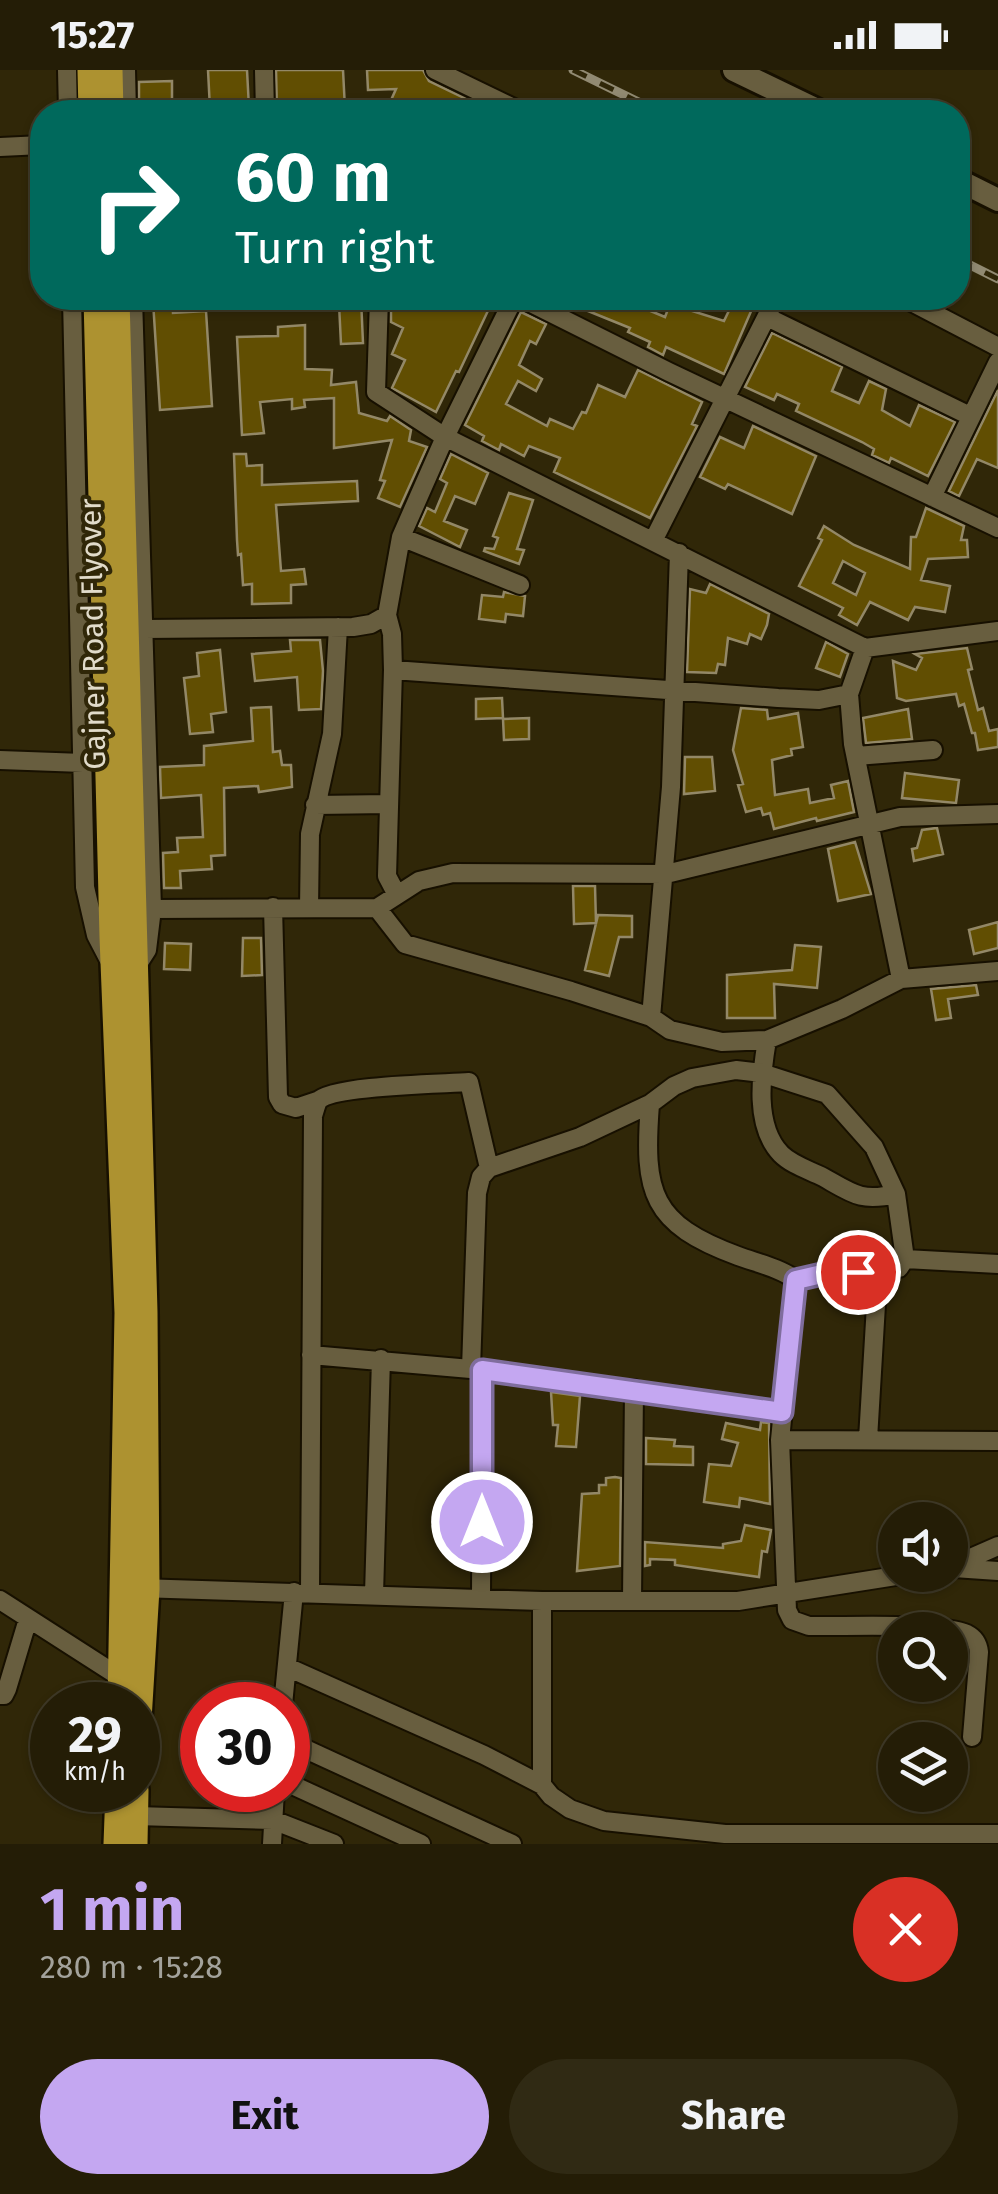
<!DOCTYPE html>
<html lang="en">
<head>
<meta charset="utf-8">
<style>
	body { margin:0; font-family:"Fira Sans",sans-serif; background:#302a14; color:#f1f3f6; height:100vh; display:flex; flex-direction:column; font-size:38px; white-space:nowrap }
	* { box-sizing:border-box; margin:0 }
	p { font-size:32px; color:#a3a29b }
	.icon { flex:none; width:55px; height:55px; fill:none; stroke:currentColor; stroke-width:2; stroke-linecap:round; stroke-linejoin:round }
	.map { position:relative; height:1774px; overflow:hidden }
	.panel { display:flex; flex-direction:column; background:#241d06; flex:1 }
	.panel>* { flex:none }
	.guide { position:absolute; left:30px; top:30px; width:940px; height:210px; border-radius:40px; box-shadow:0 2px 8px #0004,0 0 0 2px #413b28; background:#00695c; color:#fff; overflow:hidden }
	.buttons { position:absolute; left:878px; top:1432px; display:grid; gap:20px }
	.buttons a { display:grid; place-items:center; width:90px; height:90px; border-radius:50%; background:#241d06; box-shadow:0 2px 8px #0004,0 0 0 2px #413b28; font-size:50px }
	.speed { position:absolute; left:30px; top:1612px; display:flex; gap:20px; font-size:50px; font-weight:700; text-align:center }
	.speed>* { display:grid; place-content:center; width:130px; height:130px; border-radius:50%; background:#241d06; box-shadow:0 2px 8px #0004,0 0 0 2px #413b28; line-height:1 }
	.speed small { font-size:25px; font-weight:400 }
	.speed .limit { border:15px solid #d22; background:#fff; color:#111 }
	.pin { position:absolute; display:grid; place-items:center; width:85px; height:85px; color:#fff; margin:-42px; border:5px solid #fff; border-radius:50%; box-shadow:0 2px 10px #0007 }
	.me { position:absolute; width:110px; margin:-55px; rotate:0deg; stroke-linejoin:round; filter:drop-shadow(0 0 8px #0008) }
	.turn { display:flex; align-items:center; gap:35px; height:210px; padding:0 40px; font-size:45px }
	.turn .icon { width:130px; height:130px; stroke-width:2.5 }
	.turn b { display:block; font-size:70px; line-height:85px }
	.round { display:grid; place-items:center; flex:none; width:105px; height:105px; border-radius:52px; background:#302a14 }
	.head { display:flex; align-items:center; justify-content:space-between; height:170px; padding:0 40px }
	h1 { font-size:60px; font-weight:700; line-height:75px; color:#c4a7f1 }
	.action { display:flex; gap:20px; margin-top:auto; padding:20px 40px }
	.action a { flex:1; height:115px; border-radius:60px; background:#c4a7f1; color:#111; font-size:40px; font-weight:700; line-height:115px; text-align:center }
	.action a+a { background:#302a14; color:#f1f3f6 }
	.status { display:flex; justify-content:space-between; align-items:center; height:70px; padding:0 50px; background:#241d06; direction:ltr }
	.status svg { height:28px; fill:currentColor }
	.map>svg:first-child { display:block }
</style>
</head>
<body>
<div class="status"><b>15:27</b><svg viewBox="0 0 49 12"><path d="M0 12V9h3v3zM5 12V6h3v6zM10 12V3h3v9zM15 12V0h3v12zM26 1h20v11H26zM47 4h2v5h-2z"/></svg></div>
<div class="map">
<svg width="998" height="1774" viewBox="0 0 998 1774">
	<rect width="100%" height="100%" fill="#302708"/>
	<path fill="#614e02" stroke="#938867" stroke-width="2.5" fill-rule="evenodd" d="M 208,0 L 247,0 L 249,38 L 210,39 Z
		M 276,0 L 343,0 L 345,39 L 332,39 L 332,42 L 277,42 Z
		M 367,0 L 423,0 L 429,11 L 468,30 L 462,42 L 422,42 L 392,28 L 396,19 L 368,20 Z
		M 172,11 L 172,42 L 139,42 L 139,12 Z
		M 348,228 L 361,228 L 363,273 L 341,274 L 339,234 L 349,234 Z
		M 400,228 L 494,228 L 459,302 L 456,301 L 436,342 L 392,318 L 405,290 L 392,284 L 403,258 L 391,252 L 391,238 L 395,238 Z
		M 556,228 L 645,228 L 641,237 L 665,247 L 670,234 L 724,251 L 735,228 L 752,239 L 724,304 L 666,277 L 663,285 L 648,277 L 650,272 L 628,262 L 630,258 Z
		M 172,229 L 173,243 L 206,241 L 212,336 L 160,340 L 153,231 Z
		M 521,242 L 546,254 L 536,274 L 530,271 L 519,295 L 542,309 L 536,321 L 518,311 L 506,334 L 547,356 L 550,349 L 573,359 L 582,342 L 586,343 L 598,315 L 625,327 L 638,300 L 702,332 L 692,354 L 697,356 L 650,448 L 554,402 L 560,388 L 529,376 L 524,386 L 501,374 L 499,380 L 482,371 L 484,366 L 465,355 Z
		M 305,255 L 305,299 L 332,300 L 331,315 L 356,312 L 359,343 L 387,351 L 390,346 L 411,360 L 409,371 L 427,377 L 400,437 L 378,428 L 385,411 L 380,410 L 392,370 L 334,378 L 334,328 L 304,330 L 305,337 L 292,339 L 292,329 L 260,332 L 264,363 L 242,365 L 237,267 L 278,266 L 278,257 Z
		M 772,263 L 842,297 L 832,321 L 859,333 L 869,311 L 886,319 L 882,340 L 910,356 L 919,335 L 955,352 L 928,406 L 891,388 L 889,393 L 872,385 L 874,379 L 862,372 L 796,341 L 799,334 L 777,324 L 774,330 L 745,317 Z
		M 998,320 L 998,398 L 977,389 L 959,426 L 949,421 Z
		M 753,356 L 816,386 L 792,444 L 728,414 L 725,419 L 700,407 L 720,367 L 744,378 Z
		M 234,384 L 246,384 L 247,396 L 262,395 L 262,415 L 357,411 L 358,431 L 276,435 L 281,501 L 304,499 L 306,514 L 291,515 L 291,533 L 252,534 L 252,514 L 243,515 L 241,484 L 238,485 L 237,470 Z
		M 451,384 L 488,403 L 475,434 L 455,426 L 444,451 L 467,460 L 460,477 L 419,456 L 427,438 L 435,442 L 447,413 L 440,409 Z
		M 509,423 L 533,430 L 517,479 L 524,480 L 519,494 L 484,481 L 485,478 L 494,479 L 498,468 L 493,466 Z
		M 926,438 L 964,456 L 961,470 L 967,470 L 968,487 L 928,489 L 921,510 L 950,516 L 945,542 L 915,537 L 908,550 L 870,532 L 857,555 L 839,545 L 843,538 L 799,516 L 822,470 L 818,468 L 824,456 L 854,475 L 910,499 L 911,467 L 916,467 ZM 843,491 L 865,503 L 856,525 L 833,513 Z
		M 710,514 L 769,544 L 767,555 L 761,569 L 750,564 L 747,574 L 728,568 L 725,595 L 718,594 L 716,603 L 687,602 L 690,519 L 706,523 Z
		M 504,522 L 525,526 L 523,546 L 506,544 L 505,552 L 479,549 L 482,525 L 503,527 Z
		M 290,570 L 320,570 L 323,601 L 321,639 L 299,640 L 297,607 L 255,611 L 252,584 L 291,581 Z
		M 826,572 L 848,584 L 840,607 L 816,598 Z
		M 967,578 L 972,599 L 968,600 L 978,640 L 983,638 L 989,661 L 998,659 L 998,677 L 978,680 L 975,663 L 972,663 L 964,634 L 959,636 L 956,624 L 906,631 L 897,628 L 893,591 L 916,600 L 922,588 L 915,584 Z
		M 220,580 L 226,642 L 211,644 L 213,662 L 190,664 L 184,608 L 199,606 L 197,583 Z
		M 502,628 L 503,648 L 476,649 L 476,629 Z
		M 271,637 L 273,682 L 280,681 L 282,695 L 291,695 L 292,717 L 259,722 L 258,716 L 224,718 L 225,785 L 211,786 L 212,799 L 180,801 L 181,818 L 164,818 L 163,783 L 178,782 L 177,768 L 203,767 L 201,725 L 161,728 L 160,697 L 204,695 L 204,676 L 253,671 L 251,638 Z
		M 741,638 L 767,640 L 768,649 L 798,643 L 803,677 L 791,679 L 792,685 L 772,690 L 775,725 L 808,719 L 810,733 L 834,728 L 831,715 L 848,711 L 854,742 L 817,751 L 816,748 L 774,759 L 770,743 L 763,745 L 761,738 L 746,742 L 738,715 L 743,714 L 733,680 Z
		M 908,639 L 912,669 L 866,673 L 863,648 Z
		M 529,648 L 529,669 L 504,670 L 503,649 Z
		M 685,687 L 712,687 L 715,721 L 684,724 Z
		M 905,703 L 959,710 L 956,733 L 902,728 Z
		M 937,758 L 943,784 L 914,791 L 912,779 L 917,778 L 922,760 Z
		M 855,772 L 871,824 L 838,831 L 828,779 Z
		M 573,816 L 595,816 L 596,853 L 574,854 Z
		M 598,845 L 632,846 L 632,867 L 619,867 L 609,906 L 585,900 Z
		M 998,852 L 998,878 L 974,884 L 969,860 Z
		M 243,868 L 261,868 L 262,905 L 242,906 Z
		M 165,873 L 191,874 L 190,900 L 164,899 Z
		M 795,875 L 821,877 L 817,918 L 774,914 L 775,948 L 727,948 L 727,905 L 792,900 Z
		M 976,915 L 978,925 L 948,929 L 951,948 L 936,950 L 931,919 Z
		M 551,1322 L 580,1326 L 576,1377 L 556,1376 L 558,1355 L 553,1355 Z
		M 761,1352 L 769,1353 L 770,1434 L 740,1428 L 739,1437 L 704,1432 L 709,1394 L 731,1396 L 738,1373 L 722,1369 L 726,1353 L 760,1360 Z
		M 646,1368 L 675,1370 L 674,1376 L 693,1377 L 693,1395 L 646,1394 Z
		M 615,1407 L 621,1408 L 620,1496 L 577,1501 L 582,1424 L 599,1423 L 599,1415 L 606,1415 L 606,1408 Z
		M 745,1455 L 771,1460 L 767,1482 L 762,1481 L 759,1507 L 675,1495 L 675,1490 L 650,1489 L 650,1495 L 645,1496 L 645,1472 L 723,1478 L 723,1474 L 741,1471 Z"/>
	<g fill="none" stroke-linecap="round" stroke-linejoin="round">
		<defs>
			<path id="minor" d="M 67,0 L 68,42
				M 126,0 L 127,42
				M 264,0 L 265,42
				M 435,0 L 522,42
				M 0,77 L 42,75
				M 72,228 L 85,817 L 96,865 L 109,890
				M 133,228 L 152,839 L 147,880 L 138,894
				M 379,228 L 376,322 L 445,367 L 865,578 L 998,561
				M 521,228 L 669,302 L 998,458
				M 904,228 L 998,277
				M 767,247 L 970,346
				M 932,427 L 998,292
				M 401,467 L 520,515
				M 653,471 L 776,228
				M 387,545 L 392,564 L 393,600 L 387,806 L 397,825
				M 144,559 L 353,557 L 371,554 L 387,545 L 401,467 L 445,367 L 514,228
				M 865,578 L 849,624 L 853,674 L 901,909
				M 393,600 L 778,628 L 819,630 L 849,624
				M 856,686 L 933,680
				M 0,690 L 83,693
				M 315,735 L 389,734
				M 273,837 L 278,1027 L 282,1034 L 296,1038 L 317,1031
				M 309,838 L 310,764 L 332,664 L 338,557
				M 377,838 L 419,811 L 453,803 L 666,804 L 900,747 L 998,744
				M 152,839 L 377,838 L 405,874 L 571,921 L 651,947 L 670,960 L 722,972 L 767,970 L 842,939 L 901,909 L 998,901
				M 651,947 L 671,717 L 679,483
				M 767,970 C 761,1005 754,1056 781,1084 C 792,1095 809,1100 823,1107 C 853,1124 861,1132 896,1124
				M 650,1034 C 643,1123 651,1154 738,1186 C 757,1193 780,1198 796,1210 L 780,1370 L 787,1540 L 792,1550 L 809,1556 C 842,1557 941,1552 967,1564 C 975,1568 978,1573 979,1582 L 972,1667
				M 905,1189 L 998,1194
				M 311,1285 L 482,1300 L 782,1342
				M 471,1299 L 477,1123 L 481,1107 L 489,1098 L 580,1067 L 650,1034 L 674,1016 L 692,1008 L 736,1000 L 762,1003 L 827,1024 L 874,1077 L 896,1124 L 905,1189 L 899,1198 C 864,1204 831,1200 796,1210
				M 868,1369 L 878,1201
				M 780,1370 L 998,1371
				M 950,1497 L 998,1476
				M 954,1498 L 998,1501
				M 139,1518 L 542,1531 L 738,1531 L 902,1505
				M 310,1521 L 313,1046 C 314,1043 317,1032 318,1031 C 332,1015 443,1014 469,1012 L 489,1098
				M 374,1524 L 381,1289
				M 481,1529 L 482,1300
				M 0,1530 L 126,1611
				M 542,1531 L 542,1715 L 551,1726 L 570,1739 L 604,1751 L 725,1764 L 998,1764
				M 632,1531 L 634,1319
				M 287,1597 L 484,1685 L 542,1715
				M 0,1625 L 4,1625 L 7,1619 L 28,1549
				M 283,1635 L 294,1522
				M 288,1671 L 512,1774
				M 288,1713 L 421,1774
				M 136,1746 L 273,1750 L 334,1774
				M 272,1774 L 275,1720"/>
			<path id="tertiary" d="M 734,0 L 821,42
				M 958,110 L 998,130"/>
			<path id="primary" d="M 90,0 L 91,42
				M 110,0 L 111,42
				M 96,228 L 112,867 L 127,1243 L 120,1635
				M 117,228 L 145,1242 L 147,1519 L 138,1666
				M 116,1774 L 118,1720
				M 135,1774 L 136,1720"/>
		</defs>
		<use href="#minor" stroke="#171000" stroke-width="22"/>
		<use href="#tertiary" stroke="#171000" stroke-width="28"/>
		<use href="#primary" stroke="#171000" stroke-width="30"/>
		<use href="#minor" stroke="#685e3f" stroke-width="18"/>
		<use href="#tertiary" stroke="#685e3f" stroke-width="22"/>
		<use href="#primary" stroke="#ad9230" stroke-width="25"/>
		<defs>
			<path id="rail" d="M 573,0 L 659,42
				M 958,189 L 998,209"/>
		</defs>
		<use href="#rail" stroke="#918a72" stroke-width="9"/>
		<use href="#rail" stroke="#302708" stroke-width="5" stroke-dasharray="15" stroke-linecap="butt"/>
	</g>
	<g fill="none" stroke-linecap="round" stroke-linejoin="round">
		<defs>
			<path id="route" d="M 482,1452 L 482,1300 L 782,1342 L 796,1210 L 835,1201 L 858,1202"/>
		</defs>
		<use href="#route" stroke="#7f6d9d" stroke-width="25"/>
		<use href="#route" stroke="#c4a7f1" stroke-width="18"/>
	</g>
	<g text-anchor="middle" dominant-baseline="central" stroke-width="8" stroke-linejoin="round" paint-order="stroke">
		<g font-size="30" fill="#e1dbca" stroke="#302708">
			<text transform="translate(93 564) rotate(-91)">Gajner Road Flyover</text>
		</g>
	</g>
</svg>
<div class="buttons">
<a><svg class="icon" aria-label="sound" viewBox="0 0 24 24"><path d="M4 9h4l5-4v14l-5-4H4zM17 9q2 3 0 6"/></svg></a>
<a><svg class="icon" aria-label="search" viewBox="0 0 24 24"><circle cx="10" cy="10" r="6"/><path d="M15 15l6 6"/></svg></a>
<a><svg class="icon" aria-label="layers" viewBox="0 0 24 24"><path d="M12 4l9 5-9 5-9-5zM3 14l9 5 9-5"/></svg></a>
</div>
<div class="speed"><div>29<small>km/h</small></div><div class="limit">30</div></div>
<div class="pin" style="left:858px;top:1202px;background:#d93025"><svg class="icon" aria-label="arrive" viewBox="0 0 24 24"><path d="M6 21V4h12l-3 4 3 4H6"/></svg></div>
<svg class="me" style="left:482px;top:1452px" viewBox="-20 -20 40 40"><circle r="17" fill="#c4a7f1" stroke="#fff" stroke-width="3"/><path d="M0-11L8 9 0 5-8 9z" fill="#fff"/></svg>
<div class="guide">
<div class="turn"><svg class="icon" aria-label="right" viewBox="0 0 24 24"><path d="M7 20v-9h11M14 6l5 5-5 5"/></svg><div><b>60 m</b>Turn right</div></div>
</div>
</div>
<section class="panel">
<div class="head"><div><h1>1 min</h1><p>280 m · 15:28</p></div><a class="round" style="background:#d93025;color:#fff"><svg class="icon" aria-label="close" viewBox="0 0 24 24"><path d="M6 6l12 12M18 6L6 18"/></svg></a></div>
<div class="action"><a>Exit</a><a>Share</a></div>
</section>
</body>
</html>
